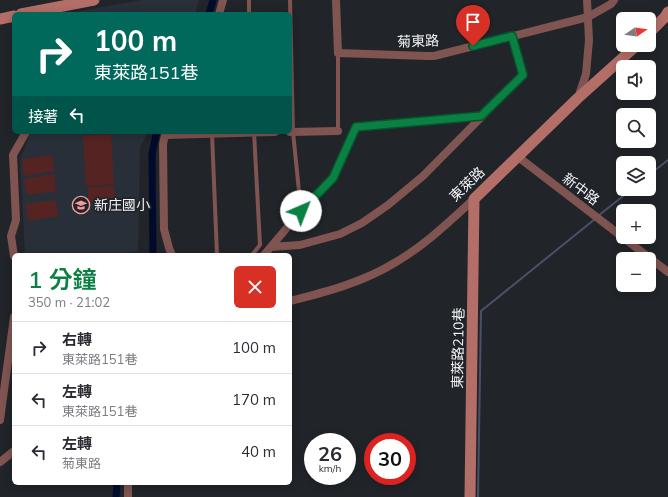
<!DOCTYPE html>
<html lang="zh-TW">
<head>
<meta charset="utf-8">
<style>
	body { margin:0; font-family:Mulish,"Noto Sans TC",sans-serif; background:#f7f7f7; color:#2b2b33; height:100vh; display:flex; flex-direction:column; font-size:15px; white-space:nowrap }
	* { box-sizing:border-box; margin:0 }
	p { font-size:13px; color:#7c7c81 }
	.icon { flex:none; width:22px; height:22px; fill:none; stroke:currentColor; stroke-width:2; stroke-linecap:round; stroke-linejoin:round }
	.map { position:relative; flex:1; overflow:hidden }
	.drawer { position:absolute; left:12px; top:253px; width:280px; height:232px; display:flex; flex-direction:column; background:#fff; border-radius:6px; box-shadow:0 2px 10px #0003 }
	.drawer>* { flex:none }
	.guide { position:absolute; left:12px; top:12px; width:280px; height:122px; border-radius:6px; box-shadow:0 2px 10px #0003; background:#00695c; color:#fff; overflow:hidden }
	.needle { width:26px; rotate:77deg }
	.controls { position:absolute; left:616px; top:12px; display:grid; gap:8px }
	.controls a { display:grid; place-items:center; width:40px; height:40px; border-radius:6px; background:#fff; box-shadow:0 2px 10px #0003; font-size:20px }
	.speed { position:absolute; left:304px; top:433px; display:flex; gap:8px; font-size:20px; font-weight:700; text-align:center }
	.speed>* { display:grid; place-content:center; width:52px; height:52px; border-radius:50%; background:#fff; box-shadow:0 2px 10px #0003; line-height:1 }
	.speed small { font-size:10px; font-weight:400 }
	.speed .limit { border:6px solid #d22; background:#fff; color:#111 }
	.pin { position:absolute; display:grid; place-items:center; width:34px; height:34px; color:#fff; margin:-41px -17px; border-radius:50% 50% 50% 0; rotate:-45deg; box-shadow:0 0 4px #0007 }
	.pin .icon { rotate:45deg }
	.me { position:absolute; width:44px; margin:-22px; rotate:44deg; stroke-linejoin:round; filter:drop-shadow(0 0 3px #0008) }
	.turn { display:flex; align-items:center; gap:14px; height:84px; padding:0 16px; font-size:18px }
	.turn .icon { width:52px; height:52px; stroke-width:2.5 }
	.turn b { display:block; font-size:28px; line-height:34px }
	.then { display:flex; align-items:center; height:38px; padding:0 16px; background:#0003; gap:8px; font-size:15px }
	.round { display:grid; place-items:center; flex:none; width:42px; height:42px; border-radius:6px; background:#f7f7f7 }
	.headline { display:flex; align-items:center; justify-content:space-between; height:68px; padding:0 16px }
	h1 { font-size:24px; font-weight:600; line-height:30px; color:#0b8043 }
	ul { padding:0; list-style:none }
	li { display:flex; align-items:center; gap:12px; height:52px; padding:0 16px; border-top:1px solid #e1e1e2 }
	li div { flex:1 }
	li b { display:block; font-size:15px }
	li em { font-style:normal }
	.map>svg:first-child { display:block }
</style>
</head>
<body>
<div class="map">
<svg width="668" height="497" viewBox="0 0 668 497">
	<rect width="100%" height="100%" fill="#212429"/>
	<path fill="#292f39" d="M 141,0 L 199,0 L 195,14 L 65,14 Z
		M 31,132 L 148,132 L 140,148 L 138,251 L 103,255 L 25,255 L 20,159 Z"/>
	<path fill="#552422" d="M 111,134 L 114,184 L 86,186 L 83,136 Z
		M 52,155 L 54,171 L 24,176 L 22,159 Z
		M 54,174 L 56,191 L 27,195 L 24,179 Z
		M 114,186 L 115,200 L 88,202 L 88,187 Z
		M 56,200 L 58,216 L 28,221 L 26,204 Z"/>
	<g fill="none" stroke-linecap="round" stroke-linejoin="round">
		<path stroke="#485169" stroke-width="2" d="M 649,175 L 668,160
			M 598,216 L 632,189
			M 478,497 L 481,311 L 595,219"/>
		<path stroke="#000b2c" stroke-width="7" d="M 209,14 L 213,0
			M 153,255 L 152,154 L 156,135 L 158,132
			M 116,497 L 117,483"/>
		<path stroke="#805450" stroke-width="4" d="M 249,0 L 249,14
			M 290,0 L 293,132 L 301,211
			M 338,53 L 338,131
			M 212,134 L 217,255
			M 252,255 L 260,245 L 254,132"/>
		<path stroke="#805450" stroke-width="8" d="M 336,0 L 338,53 L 427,56 L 434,56 L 588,17 L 611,4 L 614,0
			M 219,14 L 223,0
			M 578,98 L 586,74 L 589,40 L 587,0
			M 167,132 L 165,135 L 163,144 L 164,229 L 169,248 L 172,255
			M 290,132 L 338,131
			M 165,135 L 275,132
			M 517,156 L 668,272
			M 271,247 L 300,245 L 340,234 L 362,223 L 388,205 L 423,176 L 523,75 L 512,36
			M 264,255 L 301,211 L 333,178 L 356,127 L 481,116
			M 14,256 L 11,236 L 16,220 L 13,155 L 26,132
			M 290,301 C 326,292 364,282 396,262 C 425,245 449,222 474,199
			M 0,420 L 14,317
			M 0,462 L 14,451
			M 128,497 L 128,483"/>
		<path stroke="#b46e68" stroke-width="11" d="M 21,14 L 94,0
			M 0,19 L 14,16
			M 649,33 L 665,17 L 668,12
			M 470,497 L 474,199 L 578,98 L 637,45"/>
	</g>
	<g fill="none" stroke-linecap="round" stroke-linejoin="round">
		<defs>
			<path id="route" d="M 301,211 L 333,178 L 356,127 L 481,116 L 523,75 L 512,36 L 473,46"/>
		</defs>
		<use href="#route" stroke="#07532c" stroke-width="10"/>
		<use href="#route" stroke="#0b8043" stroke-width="7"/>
	</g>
	<defs>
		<symbol id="school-ring" viewBox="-11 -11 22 22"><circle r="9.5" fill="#212429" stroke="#f59c95" stroke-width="1.5"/><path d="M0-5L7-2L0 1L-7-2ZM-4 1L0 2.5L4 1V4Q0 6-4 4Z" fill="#f59c95"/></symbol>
	</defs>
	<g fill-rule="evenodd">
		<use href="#school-ring" x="71" y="195" width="20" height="20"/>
	</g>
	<g text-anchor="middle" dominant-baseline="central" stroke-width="3.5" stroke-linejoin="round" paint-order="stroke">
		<g font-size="14" fill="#f1f3f6" stroke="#212429">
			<text transform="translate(418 41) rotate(-2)">菊東路</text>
			<text transform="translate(467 184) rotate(-44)">東萊路</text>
			<text transform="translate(581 189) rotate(37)">新中路</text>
			<text transform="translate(458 348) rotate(-89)">東萊路210巷</text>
		</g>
		<g font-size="14" fill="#f1f3f6" stroke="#212429" text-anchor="start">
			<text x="94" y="205">新庄國小</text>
		</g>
	</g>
</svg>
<div class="controls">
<a><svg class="needle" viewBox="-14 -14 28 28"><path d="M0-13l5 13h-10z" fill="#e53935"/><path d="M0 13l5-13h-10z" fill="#7c7c81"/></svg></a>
<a><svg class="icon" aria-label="sound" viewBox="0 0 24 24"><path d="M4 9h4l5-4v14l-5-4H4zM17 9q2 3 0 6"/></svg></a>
<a><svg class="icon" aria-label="search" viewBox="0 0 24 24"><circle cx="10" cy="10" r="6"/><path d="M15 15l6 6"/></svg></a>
<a><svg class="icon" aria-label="layers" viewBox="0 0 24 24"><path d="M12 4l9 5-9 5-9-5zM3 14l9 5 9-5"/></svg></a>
<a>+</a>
<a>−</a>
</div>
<div class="speed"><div>26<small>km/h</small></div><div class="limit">30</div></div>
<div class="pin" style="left:473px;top:46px;background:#d93025"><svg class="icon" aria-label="arrive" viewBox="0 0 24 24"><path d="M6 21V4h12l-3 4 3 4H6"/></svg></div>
<svg class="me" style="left:301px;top:211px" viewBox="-20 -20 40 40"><circle r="19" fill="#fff"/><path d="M0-13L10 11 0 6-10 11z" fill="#0b8043"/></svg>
<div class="guide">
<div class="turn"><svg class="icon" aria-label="right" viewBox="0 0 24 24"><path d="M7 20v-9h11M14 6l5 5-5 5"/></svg><div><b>100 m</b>東萊路151巷</div></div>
<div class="then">接著<svg class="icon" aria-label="left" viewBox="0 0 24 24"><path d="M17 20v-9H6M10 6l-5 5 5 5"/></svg></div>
</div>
<section class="drawer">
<div class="headline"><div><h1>1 分鐘</h1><p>350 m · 21:02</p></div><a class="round" style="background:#d93025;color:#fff"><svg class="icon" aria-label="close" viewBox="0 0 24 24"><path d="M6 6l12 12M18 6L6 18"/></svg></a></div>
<ul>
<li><svg class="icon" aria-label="right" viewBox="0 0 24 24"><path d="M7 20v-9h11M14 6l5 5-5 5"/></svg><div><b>右轉</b><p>東萊路151巷</p></div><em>100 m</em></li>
<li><svg class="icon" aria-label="left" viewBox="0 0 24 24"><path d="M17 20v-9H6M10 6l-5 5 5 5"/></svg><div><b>左轉</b><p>東萊路151巷</p></div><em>170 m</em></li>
<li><svg class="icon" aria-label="left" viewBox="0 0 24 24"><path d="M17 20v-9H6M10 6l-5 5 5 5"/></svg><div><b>左轉</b><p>菊東路</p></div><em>40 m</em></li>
</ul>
</section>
</div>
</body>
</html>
